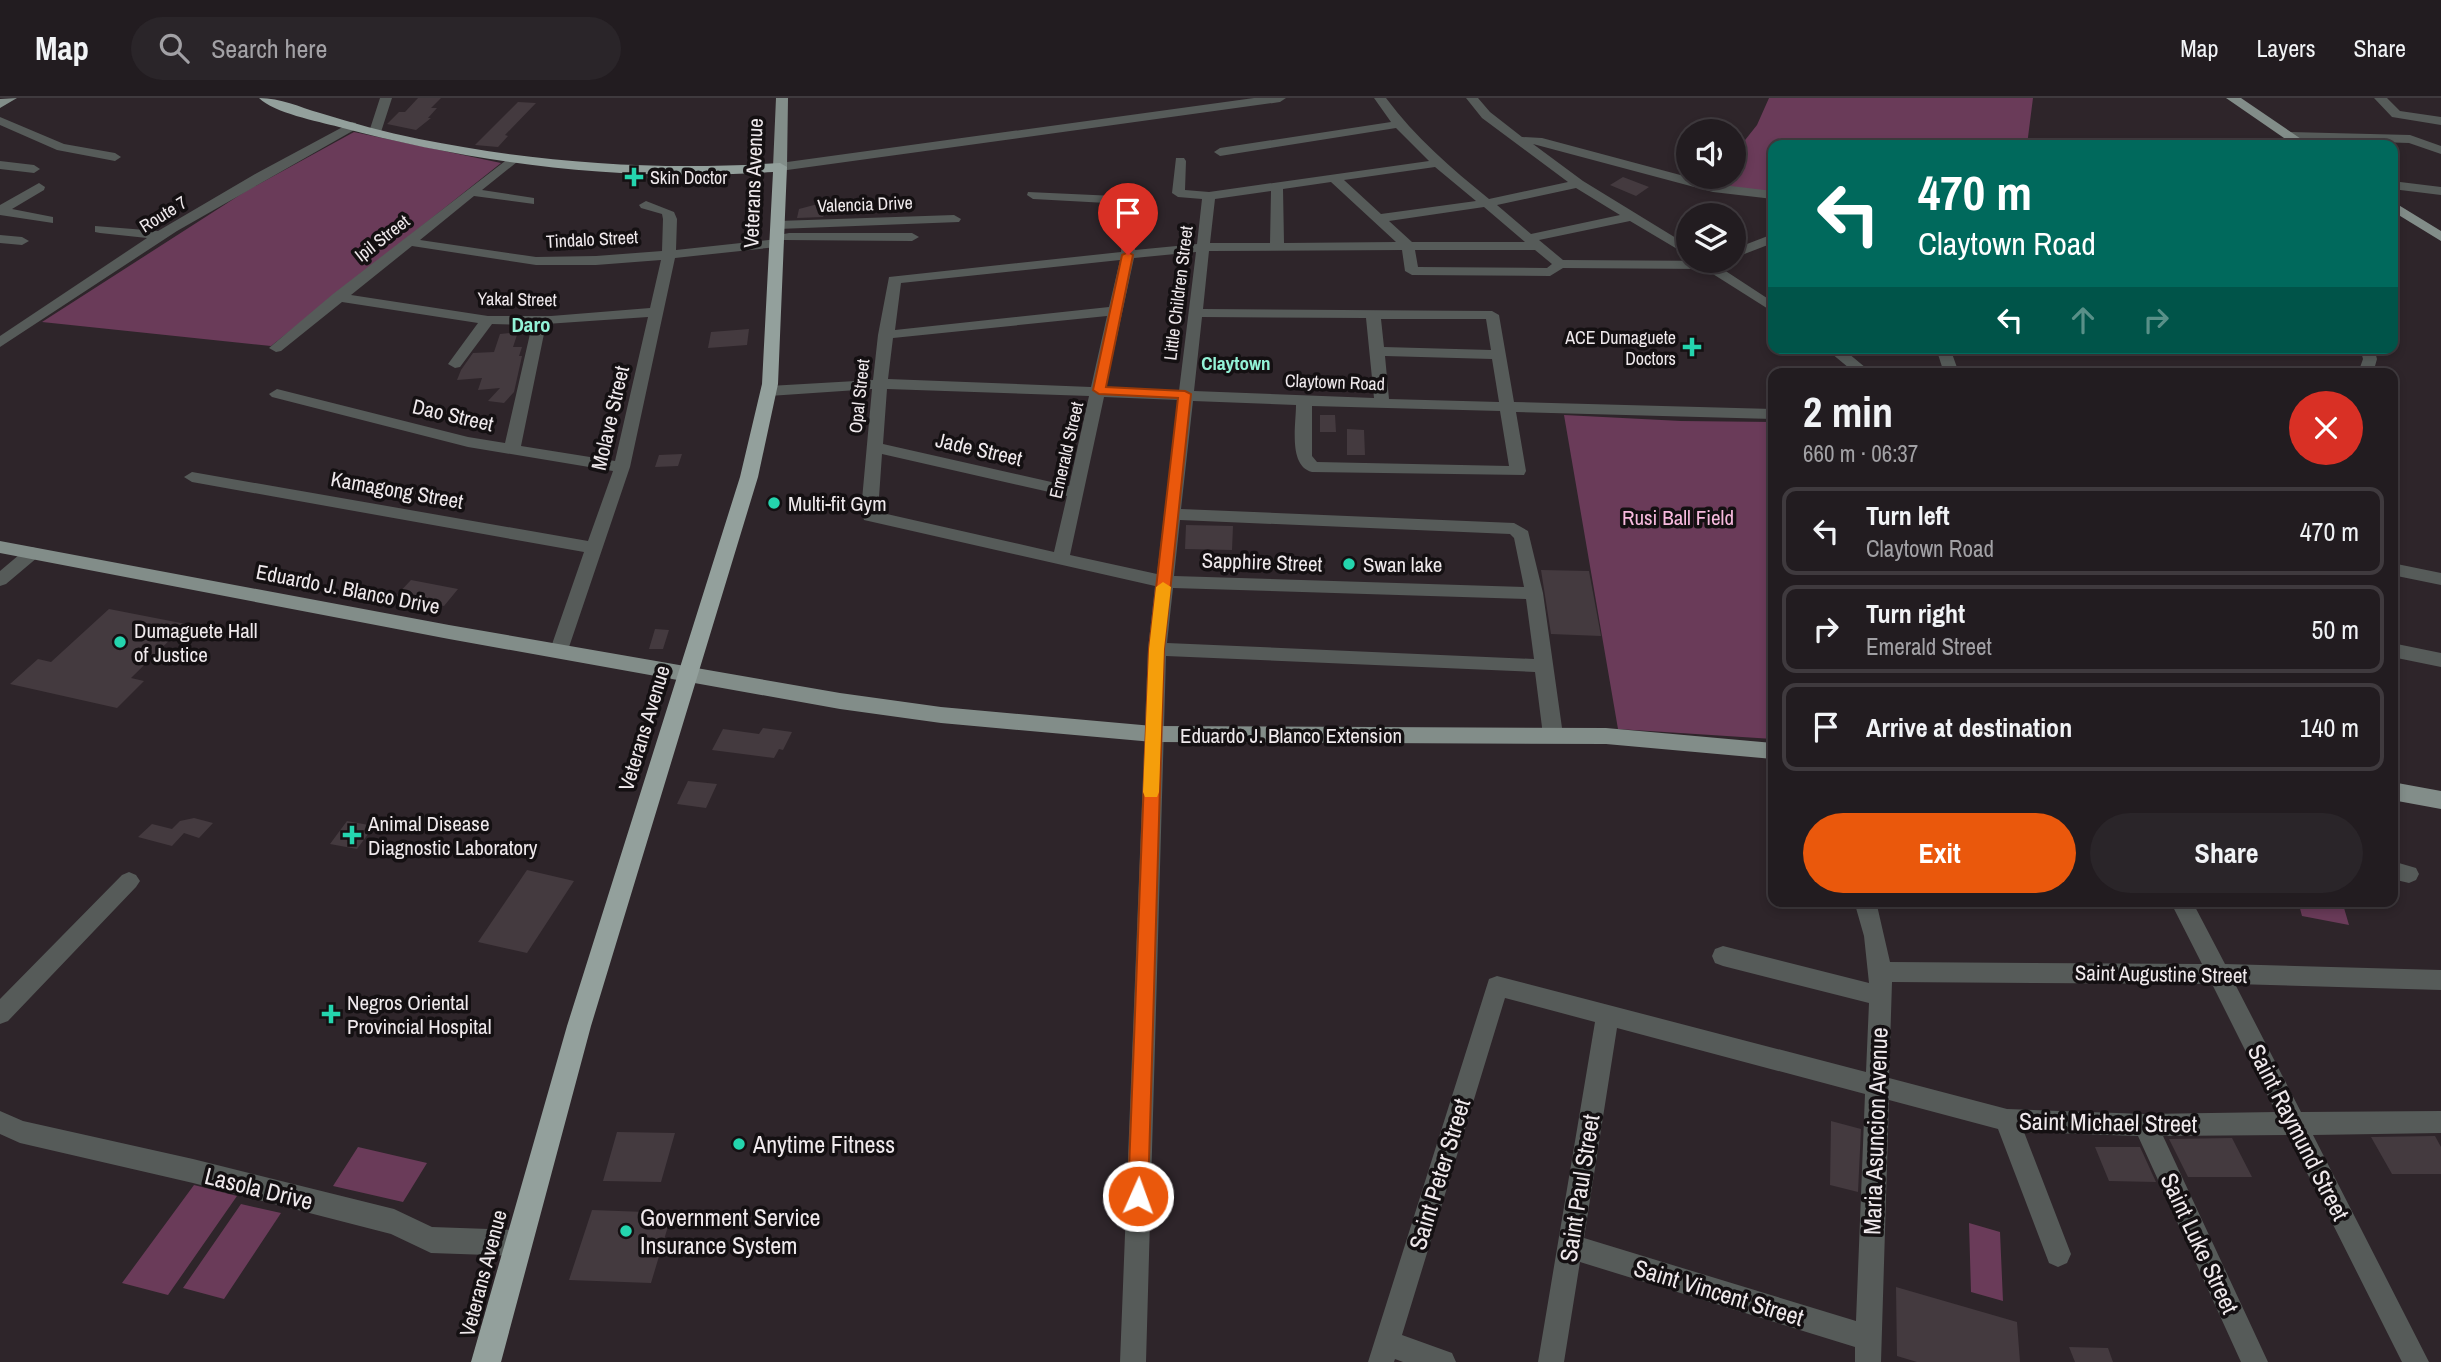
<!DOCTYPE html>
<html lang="en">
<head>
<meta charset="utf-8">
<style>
	body { margin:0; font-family:"Archivo Narrow",sans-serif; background:#2a2529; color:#f1f3f6; height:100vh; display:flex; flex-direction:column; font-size:26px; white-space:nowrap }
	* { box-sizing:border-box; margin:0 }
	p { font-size:23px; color:#a2a1a5 }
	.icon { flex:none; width:38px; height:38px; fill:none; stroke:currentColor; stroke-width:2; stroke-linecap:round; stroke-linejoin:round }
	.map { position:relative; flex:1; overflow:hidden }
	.side { position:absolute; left:1768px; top:270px; width:630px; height:539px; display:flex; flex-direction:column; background:#221c20; border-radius:14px; box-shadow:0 4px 10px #0003,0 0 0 2px #3f3a3e }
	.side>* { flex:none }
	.hud { position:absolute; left:1768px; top:42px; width:630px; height:214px; border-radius:14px; box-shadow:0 4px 10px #0003,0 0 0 2px #3f3a3e; background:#00695c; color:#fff; overflow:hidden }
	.fabs { position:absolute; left:1676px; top:21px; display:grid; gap:14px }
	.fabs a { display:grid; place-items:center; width:70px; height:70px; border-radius:50%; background:#221c20; box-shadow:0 4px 10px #0003,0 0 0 2px #3f3a3e; font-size:35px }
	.pin { position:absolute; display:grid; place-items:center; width:60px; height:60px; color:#fff; margin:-72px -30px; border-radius:50% 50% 50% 0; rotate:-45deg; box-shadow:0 0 7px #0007 }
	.pin .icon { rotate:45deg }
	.me { position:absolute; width:77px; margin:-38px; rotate:2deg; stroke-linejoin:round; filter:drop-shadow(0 0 5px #0008) }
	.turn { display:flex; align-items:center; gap:24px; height:147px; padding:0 35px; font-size:32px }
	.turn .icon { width:91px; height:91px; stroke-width:2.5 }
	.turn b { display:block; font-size:49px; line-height:60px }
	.lanes { display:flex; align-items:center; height:66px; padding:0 35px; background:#0003; justify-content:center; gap:35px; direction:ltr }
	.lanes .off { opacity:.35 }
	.round { display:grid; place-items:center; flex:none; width:74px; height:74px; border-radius:37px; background:#2a2529 }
	.summary { display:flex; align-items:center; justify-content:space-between; height:119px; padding:0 35px }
	h1 { font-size:42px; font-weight:700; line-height:52px }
	.button { display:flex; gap:14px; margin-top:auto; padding:14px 35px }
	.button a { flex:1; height:80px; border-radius:42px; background:#ea580c; color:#fff; font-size:28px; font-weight:700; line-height:80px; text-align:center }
	.button a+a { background:#2a2529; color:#f1f3f6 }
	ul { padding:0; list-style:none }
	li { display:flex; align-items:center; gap:21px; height:88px; margin:0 14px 10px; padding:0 21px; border:4px solid #3f3a3e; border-radius:14px }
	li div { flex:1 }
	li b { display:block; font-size:26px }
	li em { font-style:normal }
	header { display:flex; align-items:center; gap:42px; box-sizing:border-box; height:98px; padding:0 35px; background:#221c20; border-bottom:2px solid #3f3a3e }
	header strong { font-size:33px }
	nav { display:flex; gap:38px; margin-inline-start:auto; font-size:24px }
	.search { width:490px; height:63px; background:#2a2529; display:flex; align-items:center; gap:18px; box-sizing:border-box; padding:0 24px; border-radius:38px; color:#a2a1a5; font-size:26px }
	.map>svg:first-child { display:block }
</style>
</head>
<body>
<header>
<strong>Map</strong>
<div class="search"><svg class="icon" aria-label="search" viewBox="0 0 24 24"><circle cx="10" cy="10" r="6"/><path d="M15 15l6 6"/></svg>Search here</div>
<nav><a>Map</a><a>Layers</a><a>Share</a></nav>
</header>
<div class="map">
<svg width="2441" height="1264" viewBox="0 0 2441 1264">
	<rect width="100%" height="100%" fill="#2e252a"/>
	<path fill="#6a3b59" d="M 1769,0 L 2033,0 L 2027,47 L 1773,47 L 1773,96 L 1714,86 L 1719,79 L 1734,79 L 1734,56 L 1757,27 Z
		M 354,34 L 501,65 L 271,248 L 42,224 L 246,93 Z
		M 1564,317 L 1681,323 L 1773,324 L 1773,641 L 1618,631 Z
		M 2298,803 L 2342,803 L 2349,827 L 2302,818 Z
		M 358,1049 L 427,1065 L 403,1104 L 333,1088 Z
		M 194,1087 L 237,1098 L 168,1197 L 122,1185 Z
		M 241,1106 L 281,1115 L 224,1201 L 183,1190 Z
		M 1969,1125 L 2000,1134 L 2003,1203 L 1971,1194 Z"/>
	<path fill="#443a3f" d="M 418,0 L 441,0 L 431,10 L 437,10 L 428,20 L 431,20 L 416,32 L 387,26 L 399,14 L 405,14 Z
		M 518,4 L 536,5 L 505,37 L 508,38 L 498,49 L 475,47 Z
		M 1623,79 L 1649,89 L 1636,98 L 1610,87 Z
		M 814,107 L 830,107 L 823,119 L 797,120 L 799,111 Z
		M 749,231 L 747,247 L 708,250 L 711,234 Z
		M 518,234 L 513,249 L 522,249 L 519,258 L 522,258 L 514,294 L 504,305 L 488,303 L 500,290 L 478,292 L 482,280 L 457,282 L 461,272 L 473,255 L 494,254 L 500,236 Z
		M 1320,317 L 1335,317 L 1336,334 L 1320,334 Z
		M 1347,331 L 1364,332 L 1365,357 L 1347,357 Z
		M 682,356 L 678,368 L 655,369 L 659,357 Z
		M 1186,427 L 1233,428 L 1232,452 L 1185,451 Z
		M 1541,472 L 1589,473 L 1601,538 L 1551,536 Z
		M 411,482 L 458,491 L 444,508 L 396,498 Z
		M 109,511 L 186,526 L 131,580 L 144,583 L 117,610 L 10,586 L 38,561 L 51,564 Z
		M 655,531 L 669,532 L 663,551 L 649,551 Z
		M 763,630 L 792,634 L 783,652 L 779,651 L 774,660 L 712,652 L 723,631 L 759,636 Z
		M 688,683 L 717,686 L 706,710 L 677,706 Z
		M 194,720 L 213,725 L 199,740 L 184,735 L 172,748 L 138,739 L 152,726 L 172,731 L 180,723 Z
		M 347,723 L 374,728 L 357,751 L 330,746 Z
		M 527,772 L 574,783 L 527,855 L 478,844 Z
		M 1831,1023 L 1861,1031 L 1858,1094 L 1830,1087 Z
		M 617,1034 L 675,1035 L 661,1084 L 603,1083 Z
		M 2435,1038 L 2441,1049 L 2441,1076 L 2392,1076 L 2371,1039 Z
		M 2232,1040 L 2252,1079 L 2188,1079 L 2169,1041 Z
		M 2095,1049 L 2140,1049 L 2156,1084 L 2109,1083 Z
		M 592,1112 L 672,1115 L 651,1185 L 569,1182 Z
		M 1896,1189 L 2017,1224 L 2020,1264 L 1917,1264 L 1897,1258 Z
		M 2069,1249 L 2108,1250 L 2113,1264 L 2075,1264 Z"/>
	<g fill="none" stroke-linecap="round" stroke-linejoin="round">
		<path fill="#565b59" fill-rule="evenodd" d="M 380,0 L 392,0 L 381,34 L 375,38 L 369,34 Z
			M 1254,0 L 1286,0 L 1280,4 L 780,73 L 774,69 L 780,65 Z
			M 1374,0 L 1386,0 C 1415,39 1451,70 1489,101 L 1568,84 L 1482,20 L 1466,0 L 1478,0 L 1490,14 L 1522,39 L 1542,40 L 1714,86 L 1773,93 L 1773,101 L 1713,94 L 1533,46 L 1583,83 L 1689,148 L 1689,158 L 1630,123 L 1539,142 L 1563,162 L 1725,163 L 1718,168 L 1773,204 L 1773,214 L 1705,171 L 1563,170 L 1550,178 L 1412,177 L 1405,173 L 1402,152 L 1209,153 L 1203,211 L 1492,213 L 1499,217 L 1514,304 L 1773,311 L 1773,321 L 1516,314 L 1526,373 L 1524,377 L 1312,374 C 1288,368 1296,327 1296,307 L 1193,303 L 1181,411 L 1514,425 L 1528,433 L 1543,495 L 1563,637 L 1560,642 L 1553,644 L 1546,642 L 1543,637 L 1535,574 L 1166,558 L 1146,1264 L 1120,1264 L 1148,551 L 1155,488 L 864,422 L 861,413 L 872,291 L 769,298 L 761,293 L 769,288 L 873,282 L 878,237 L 889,179 L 1121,154 L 1125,106 L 1033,101 L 1027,97 L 1028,94 L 1137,99 L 1135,152 L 1197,146 L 1202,101 L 1178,99 L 1172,95 L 1176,60 L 1184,60 L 1186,63 L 1185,92 L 1209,94 L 1429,63 L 1396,30 L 1220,58 L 1214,54 L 1220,50 L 1391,24 ZM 1435,69 L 1476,103 L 1381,116 L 1344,82 ZM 1331,84 L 1396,144 L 1284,145 L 1283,91 ZM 1576,90 L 1620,117 L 1531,136 L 1497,107 ZM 1271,93 L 1270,145 L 1210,145 L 1215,101 ZM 1484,109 L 1525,144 L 1412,144 L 1389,123 ZM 1415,152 L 1535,152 L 1552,166 L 1547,170 L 1418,169 ZM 1196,154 L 1179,293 L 1106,289 L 1134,160 ZM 1120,162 L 1109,209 L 895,232 L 901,185 ZM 1107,218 L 1091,289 L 888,281 L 893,240 ZM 1202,219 L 1366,220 L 1374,300 L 1194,293 ZM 1381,221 L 1486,221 L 1491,252 L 1384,249 ZM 1385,258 L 1492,261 L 1499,304 L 1389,301 ZM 887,291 L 1089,298 L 1069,388 L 883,346 ZM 1104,299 L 1178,302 L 1157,476 L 1070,457 ZM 1312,308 L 1500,313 L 1509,368 L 1317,364 L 1312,358 ZM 882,356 L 1067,398 L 1054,454 L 878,414 ZM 1180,422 L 1510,436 L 1514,440 L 1524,489 L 1174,478 ZM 1173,490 L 1526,501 L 1534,561 L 1167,545 Z
			M 2374,0 L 2387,0 L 2400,13 L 2441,19 L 2441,27 L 2392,19 Z
			M 0,19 L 64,46 L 115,55 L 121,59 L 115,63 L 57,52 L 0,27 Z
			M 352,24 L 356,25 L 356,31 L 177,133 L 0,249 L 0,238 L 147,140 L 100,135 L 95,134 L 95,128 L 158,133 L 257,75 Z
			M 2290,34 L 2410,37 L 2441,48 L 2441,56 L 2409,45 L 2286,41 L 2284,38 Z
			M 513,57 L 519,61 L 517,64 L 482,92 L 534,100 L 534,106 L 474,98 L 420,142 L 536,159 L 596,158 L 662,153 L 663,121 L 662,116 L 641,110 L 639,107 L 646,103 L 674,114 L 677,121 L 676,152 L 777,141 L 784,145 L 777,149 L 675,160 L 630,369 L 568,552 L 565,557 L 553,557 L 550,552 L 584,454 L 192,384 L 184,379 L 192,374 L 588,443 L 613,373 L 468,349 L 272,299 L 269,296 L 277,291 L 468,339 L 505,345 L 532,227 L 492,226 L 460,269 L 455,270 L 448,266 L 478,225 L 342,204 L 281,253 L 276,254 L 269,250 L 333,196 ZM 412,148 L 536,167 L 596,167 L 661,162 L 650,210 L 551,218 L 488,218 L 351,197 ZM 648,219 L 615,363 L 521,348 L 546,226 Z
			M 0,63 L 34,67 L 40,71 L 34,75 L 0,71 Z
			M 2392,83 L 2441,89 L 2441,97 L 2392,91 Z
			M 39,85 L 45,89 L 44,92 L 12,111 L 53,119 L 53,125 L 0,117 L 0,107 Z
			M 954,117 L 961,121 L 959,124 L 778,131 L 771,127 L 778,123 Z
			M 789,135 L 912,135 L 919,139 L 912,143 L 784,142 L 784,136 Z
			M 1773,136 L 1773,145 L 1734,160 L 1734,151 Z
			M 0,137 L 22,139 L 29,143 L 22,147 L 0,145 Z
			M 1825,250 L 1842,250 L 1872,275 L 1855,275 Z
			M 1936,250 L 1950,250 L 1959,275 L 1944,275 Z
			M 2360,250 L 2374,250 L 2377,261 L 2373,275 L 2358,275 L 2363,261 Z
			M 32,449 L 38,451 L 41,455 L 38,459 L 6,486 L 0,488 L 0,473 L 26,451 Z
			M 2392,465 L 2441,475 L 2441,487 L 2392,477 Z
			M 2392,545 L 2441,555 L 2441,569 L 2392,559 Z
			M 2392,763 L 2416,770 L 2419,776 L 2416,782 L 2409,785 L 2392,781 Z
			M 129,774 L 136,777 L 140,783 L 136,789 L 8,923 L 0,926 L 0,901 L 122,777 Z
			M 1854,803 L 1876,803 L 1890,864 L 2202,866 L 2170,803 L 2192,803 L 2225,866 L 2441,872 L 2441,892 L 2235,886 L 2301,1014 L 2441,1013 L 2441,1035 L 2313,1037 L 2429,1264 L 2402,1264 L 2288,1037 L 2163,1038 L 2268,1264 L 2241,1264 L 2138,1038 L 2024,1034 L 2071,1156 L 2067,1165 L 2058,1169 L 2049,1165 L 1998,1031 L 1889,1002 L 1881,1264 L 1855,1264 L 1855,1249 L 1580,1164 L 1564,1264 L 1538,1264 L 1595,924 L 1505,900 L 1402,1237 L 1452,1255 L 1456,1264 L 1403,1264 L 1395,1261 L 1394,1264 L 1368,1264 L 1489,881 L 1497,878 L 1866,974 L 1869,905 L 1723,868 L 1715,865 L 1712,858 L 1715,851 L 1723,848 L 1869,885 L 1864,838 ZM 1892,884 L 2212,886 L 2276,1014 L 2145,1016 L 2007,1011 L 1889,980 ZM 1617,930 L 1865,996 L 1856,1223 L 1584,1140 Z
			M 0,1013 L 23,1023 L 193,1061 L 394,1111 L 432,1129 L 517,1132 L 526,1136 L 530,1145 L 526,1154 L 517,1158 L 431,1155 L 391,1136 L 193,1085 L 20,1045 L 0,1036 Z"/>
		<path fill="#828d89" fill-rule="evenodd" d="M 17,0 L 0,10 L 0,1 Z
			M 776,0 L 788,0 L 787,69 L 780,73 L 773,69 Z
			M 2226,0 L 2241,0 L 2310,47 L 2294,47 Z
			M 2392,103 L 2441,133 L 2441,143 L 2392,113 Z
			M 0,443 L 449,527 L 840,595 L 941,609 L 1153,628 L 1606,630 L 1773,645 L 1773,661 L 1606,646 L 1153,644 L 941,625 L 840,611 L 449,541 L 0,455 Z
			M 2392,684 L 2441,693 L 2441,711 L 2392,702 Z"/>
		<path fill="#93a09c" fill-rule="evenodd" d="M 259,0 C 281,0 299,9 320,15 C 352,25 385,34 419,41 C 539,65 657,73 780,65 L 787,69 L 778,286 L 758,379 L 591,928 L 501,1264 L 471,1264 L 567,928 L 740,379 L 762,286 L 773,74 C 625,84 482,67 339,29 C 317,23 274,15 259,0 Z"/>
	</g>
	<path fill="#ea580c" stroke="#983908" stroke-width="2" d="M 1128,154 L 1133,157 L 1106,289 L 1185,293 L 1191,296 L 1164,551 L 1148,1098 L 1145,1105 L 1138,1108 L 1131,1105 L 1128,1098 L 1149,551 L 1178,300 L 1099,296 L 1093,292 L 1122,157 Z"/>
	<path fill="#f59e0b" d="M 1163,484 L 1171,489 L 1164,551 L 1159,694 L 1157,699 L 1145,699 L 1143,694 L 1149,551 L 1156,489 Z"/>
	<g fill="#24d5ae" stroke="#141012" stroke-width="2.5">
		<path d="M630.5 68.5h7v7h7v7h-7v7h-7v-7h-7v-7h7z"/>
		<path d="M1688.5 238.5h7v7h7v7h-7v7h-7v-7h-7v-7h7z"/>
		<circle cx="774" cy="405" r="7"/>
		<circle cx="1349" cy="466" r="7"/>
		<circle cx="120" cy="544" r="7"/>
		<path d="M348.5 726.5h7v7h7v7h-7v7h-7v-7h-7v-7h7z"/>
		<path d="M327.5 905.5h7v7h7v7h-7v7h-7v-7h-7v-7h7z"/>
		<circle cx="739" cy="1046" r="7"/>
		<circle cx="626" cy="1133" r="7"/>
	</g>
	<g text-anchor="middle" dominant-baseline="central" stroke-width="7" stroke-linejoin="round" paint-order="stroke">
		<g font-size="18" fill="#efe9ec" stroke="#141012" text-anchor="start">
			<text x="650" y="79">Skin Doctor</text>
			<text x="1676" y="239" text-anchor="end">ACE Dumaguete<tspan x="1676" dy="21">Doctors</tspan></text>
		</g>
		<g font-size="18" fill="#efe9ec" stroke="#141012">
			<text transform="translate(865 106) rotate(-2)">Valencia Drive</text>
			<text transform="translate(163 116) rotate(-32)">Route 7</text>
			<text transform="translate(382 140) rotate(-38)">Ipil Street</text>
			<text transform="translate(592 141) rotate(-3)">Tindalo Street</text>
			<text transform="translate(1178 195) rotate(-83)">Little Children Street</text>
			<text transform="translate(517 201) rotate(1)">Yakal Street</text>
			<text transform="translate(1335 284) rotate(2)">Claytown Road</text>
			<text transform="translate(859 298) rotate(-84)">Opal Street</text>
			<text transform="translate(1066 352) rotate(-77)">Emerald Street</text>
		</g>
		<g font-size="19" font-weight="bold" fill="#93f3d7" stroke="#141012">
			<text x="1236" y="265">Claytown</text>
		</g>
		<g font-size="21" fill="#efe9ec" stroke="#141012">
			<text transform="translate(753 85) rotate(-88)">Veterans Avenue</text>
			<text transform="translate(453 317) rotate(13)">Dao Street</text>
			<text transform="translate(610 320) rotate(-77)">Molave Street</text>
			<text transform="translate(979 351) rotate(13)">Jade Street</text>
			<text transform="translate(397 392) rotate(10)">Kamagong Street</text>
			<text transform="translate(1262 464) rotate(2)">Sapphire Street</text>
			<text transform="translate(348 491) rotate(11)">Eduardo J. Blanco Drive</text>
			<text transform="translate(644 630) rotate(-73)">Veterans Avenue</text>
			<text x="1291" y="637">Eduardo J. Blanco Extension</text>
			<text transform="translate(2161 876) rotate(1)">Saint Augustine Street</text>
			<text transform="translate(483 1175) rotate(-75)">Veterans Avenue</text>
		</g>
		<g font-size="21" font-weight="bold" fill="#93f3d7" stroke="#141012">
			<text x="531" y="226">Daro</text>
		</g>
		<g font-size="21" fill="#efe9ec" stroke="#141012" text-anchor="start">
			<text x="788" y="405">Multi-fit Gym</text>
			<text x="1363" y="466">Swan lake</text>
			<text x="134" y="532">Dumaguete Hall<tspan x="134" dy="24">of Justice</tspan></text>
			<text x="368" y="725">Animal Disease<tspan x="368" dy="24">Diagnostic Laboratory</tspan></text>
			<text x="347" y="904">Negros Oriental<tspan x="347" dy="24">Provincial Hospital</tspan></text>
		</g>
		<g font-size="21" fill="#f7bade" stroke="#141012">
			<text x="1678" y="419">Rusi Ball Field</text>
		</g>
		<g font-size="24" fill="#efe9ec" stroke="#141012">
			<text transform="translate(2108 1024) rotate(1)">Saint Michael Street</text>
			<text transform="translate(1875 1033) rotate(-88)">Maria Asuncion Avenue</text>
			<text transform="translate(2299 1034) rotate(63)">Saint Raymund Street</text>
			<text transform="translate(1439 1076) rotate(-73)">Saint Peter Street</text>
			<text transform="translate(259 1090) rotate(14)">Lasola Drive</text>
			<text transform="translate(1579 1090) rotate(-81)">Saint Paul Street</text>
			<text transform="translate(2200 1145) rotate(65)">Saint Luke Street</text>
			<text transform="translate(1719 1194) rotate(17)">Saint Vincent Street</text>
		</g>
		<g font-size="24" fill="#efe9ec" stroke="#141012" text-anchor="start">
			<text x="753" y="1046">Anytime Fitness</text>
			<text x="640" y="1119">Government Service<tspan x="640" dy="28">Insurance System</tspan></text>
		</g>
	</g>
</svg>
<div class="fabs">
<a><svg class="icon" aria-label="sound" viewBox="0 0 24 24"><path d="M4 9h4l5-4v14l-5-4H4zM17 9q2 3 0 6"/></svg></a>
<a><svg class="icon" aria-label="layers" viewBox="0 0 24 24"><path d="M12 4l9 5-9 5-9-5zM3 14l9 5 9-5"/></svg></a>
</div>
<div class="pin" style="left:1128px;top:157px;background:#d93025"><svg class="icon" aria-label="arrive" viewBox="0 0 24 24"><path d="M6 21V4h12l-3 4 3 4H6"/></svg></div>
<svg class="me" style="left:1138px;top:1098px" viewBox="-20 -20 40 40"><circle r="17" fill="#ea580c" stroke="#fff" stroke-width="3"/><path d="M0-11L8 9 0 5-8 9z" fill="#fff"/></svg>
<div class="hud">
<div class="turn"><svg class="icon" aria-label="left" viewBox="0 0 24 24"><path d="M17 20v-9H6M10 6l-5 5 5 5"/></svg><div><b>470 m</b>Claytown Road</div></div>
<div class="lanes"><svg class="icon" aria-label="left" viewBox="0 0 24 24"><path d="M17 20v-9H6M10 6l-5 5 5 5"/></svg><svg class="icon off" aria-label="ahead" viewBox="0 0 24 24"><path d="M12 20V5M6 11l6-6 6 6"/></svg><svg class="icon off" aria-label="right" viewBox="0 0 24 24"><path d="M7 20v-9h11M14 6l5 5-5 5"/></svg></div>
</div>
<section class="side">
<div class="summary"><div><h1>2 min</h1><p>660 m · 06:37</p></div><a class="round" style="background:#d93025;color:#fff"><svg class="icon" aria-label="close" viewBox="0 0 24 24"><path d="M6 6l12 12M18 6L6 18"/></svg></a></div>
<ul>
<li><svg class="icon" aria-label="left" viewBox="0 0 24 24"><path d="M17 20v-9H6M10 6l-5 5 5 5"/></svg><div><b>Turn left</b><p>Claytown Road</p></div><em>470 m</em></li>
<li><svg class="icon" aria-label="right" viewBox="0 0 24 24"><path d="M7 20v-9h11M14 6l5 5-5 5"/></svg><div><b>Turn right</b><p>Emerald Street</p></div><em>50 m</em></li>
<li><svg class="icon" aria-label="arrive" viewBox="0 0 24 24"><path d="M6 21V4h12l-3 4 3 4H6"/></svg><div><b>Arrive at destination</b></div><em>140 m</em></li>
</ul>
<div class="button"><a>Exit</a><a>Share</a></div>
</section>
</div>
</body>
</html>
